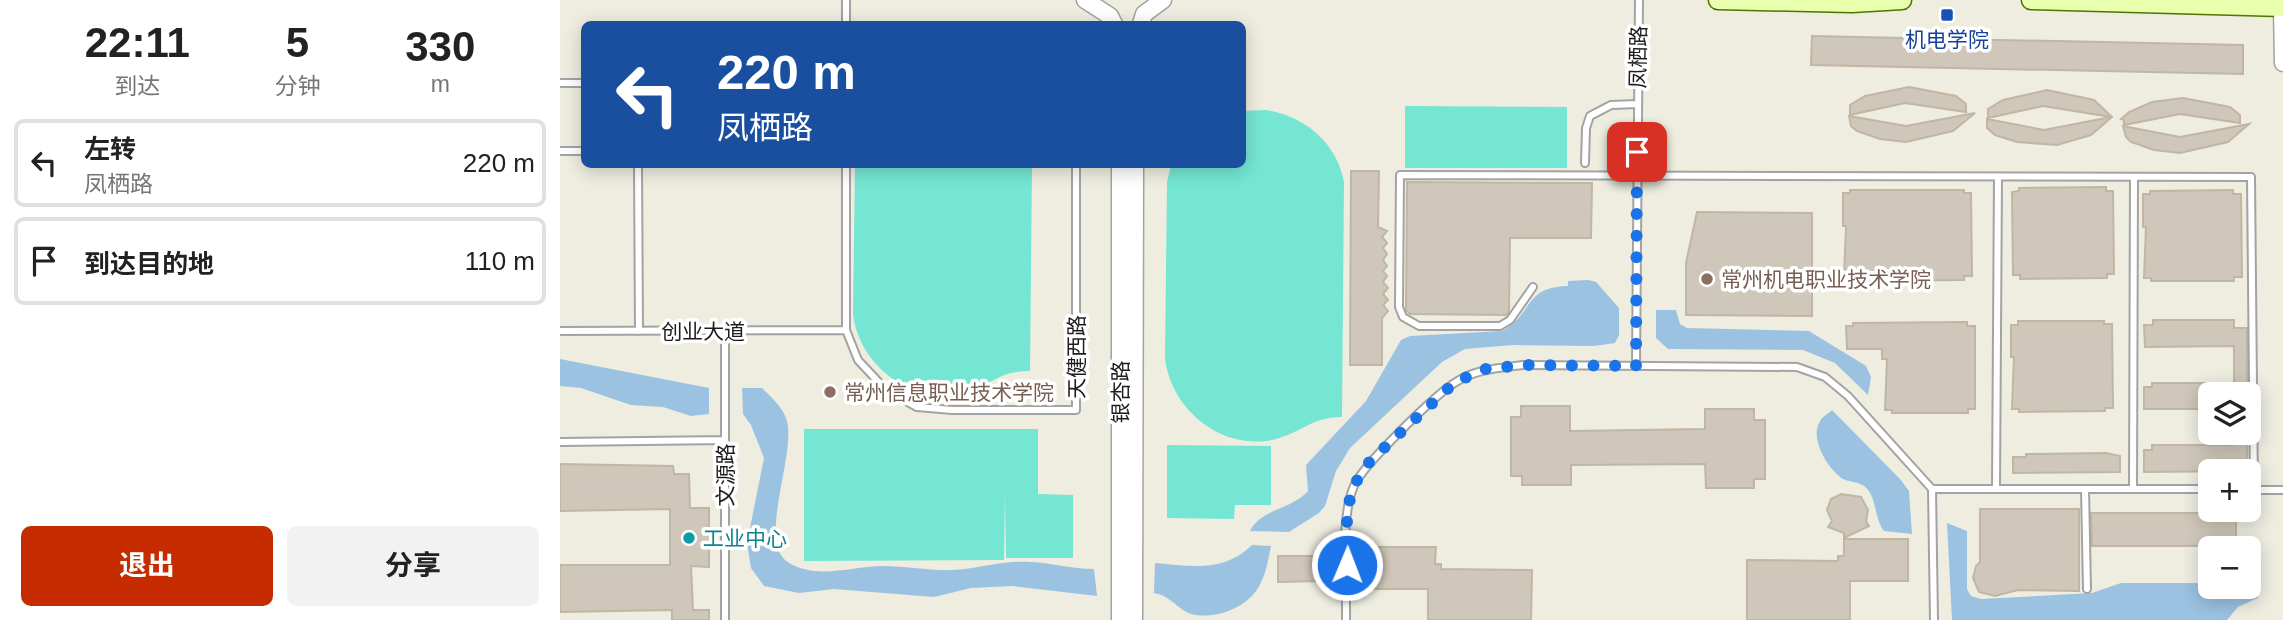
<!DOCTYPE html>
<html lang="zh">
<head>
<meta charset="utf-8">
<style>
	body { margin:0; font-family:Arial,"Noto Sans SC",sans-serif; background:#f2f2f2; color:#222; height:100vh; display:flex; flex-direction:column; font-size:26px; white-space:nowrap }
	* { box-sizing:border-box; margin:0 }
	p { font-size:23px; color:#767676 }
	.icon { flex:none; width:38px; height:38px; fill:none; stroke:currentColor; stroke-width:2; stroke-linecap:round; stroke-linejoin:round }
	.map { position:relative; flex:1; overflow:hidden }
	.details { display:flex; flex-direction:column; background:#fff; width:560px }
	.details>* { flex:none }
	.top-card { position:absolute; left:21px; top:21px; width:665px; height:147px; border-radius:10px; box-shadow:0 4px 18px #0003; background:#1a4fa0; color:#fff; overflow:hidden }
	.buttons { position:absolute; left:1638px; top:382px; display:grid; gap:14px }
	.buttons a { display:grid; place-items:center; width:63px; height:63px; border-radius:10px; background:#fff; box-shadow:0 4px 18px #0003; font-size:35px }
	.pin { position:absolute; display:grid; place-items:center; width:60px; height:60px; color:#fff; margin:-30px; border-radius:14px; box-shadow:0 4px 10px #0006 }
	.me { position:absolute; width:77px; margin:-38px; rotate:1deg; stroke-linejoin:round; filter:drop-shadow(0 0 5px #0008) }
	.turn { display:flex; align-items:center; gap:24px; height:147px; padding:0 21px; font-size:32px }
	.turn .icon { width:91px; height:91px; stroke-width:2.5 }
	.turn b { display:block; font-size:49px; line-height:60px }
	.eta { display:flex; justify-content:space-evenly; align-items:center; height:119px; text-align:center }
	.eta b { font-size:42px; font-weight:700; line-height:49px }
	.button { display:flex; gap:14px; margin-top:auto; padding:14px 21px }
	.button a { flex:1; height:80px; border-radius:10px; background:#c72b00; color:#fff; font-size:28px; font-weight:700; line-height:80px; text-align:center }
	.button a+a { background:#f2f2f2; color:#222 }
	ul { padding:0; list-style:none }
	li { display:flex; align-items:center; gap:21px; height:88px; margin:0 14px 10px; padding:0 7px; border:4px solid #e0e0e0; border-radius:10px }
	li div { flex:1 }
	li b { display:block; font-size:26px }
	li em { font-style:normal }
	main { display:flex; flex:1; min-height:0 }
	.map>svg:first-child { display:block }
</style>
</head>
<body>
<main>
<section class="details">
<div class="eta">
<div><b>22:11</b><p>到达</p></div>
<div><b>5</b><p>分钟</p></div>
<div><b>330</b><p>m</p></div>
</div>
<ul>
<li><svg class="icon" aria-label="left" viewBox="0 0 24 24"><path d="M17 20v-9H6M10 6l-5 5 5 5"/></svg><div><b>左转</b><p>凤栖路</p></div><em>220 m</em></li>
<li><svg class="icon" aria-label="arrive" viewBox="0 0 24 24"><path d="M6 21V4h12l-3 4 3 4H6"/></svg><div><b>到达目的地</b></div><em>110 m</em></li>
</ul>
<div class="button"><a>退出</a><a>分享</a></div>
</section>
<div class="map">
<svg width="1723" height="620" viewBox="0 0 1723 620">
	<rect width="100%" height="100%" fill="#eeede0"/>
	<path fill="#75e6d3" d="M 845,106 L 1007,107 L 1007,168 L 845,168 Z
		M 706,110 C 745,116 777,143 784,182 L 782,417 C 751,417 743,432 716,439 C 663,452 612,411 605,359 L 607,182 L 611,165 L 682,164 L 683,111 Z
		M 295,165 L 472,165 L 470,371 C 437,371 432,386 404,393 C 351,406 299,365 293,314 Z
		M 244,429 L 478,429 L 478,494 L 513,495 L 513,558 L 446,558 L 445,495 L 444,560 L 244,561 Z
		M 607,445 L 711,446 L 711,505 L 675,505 L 674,519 L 607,518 Z"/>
	<path fill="#9bc2e1" d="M 1028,280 L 1036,282 L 1059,308 L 1059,335 L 1055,343 L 1034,346 L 953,345 L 905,349 L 882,362 L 790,448 L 776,471 L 765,506 L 759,513 L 729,532 L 690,531 C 702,508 731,510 748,491 L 746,465 L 806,401 L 841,340 L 850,336 L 942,331 C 974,314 963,287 1008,286 L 1008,281 Z
		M 1096,310 L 1116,310 L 1120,324 L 1127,328 L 1249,331 L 1306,366 L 1311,377 L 1308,395 L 1275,363 L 1243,350 L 1108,349 L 1096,338 Z
		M 0,359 L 149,388 L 149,414 L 131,416 L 103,407 L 71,405 L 21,388 L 0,386 Z
		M 182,388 L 202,388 C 212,398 223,407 227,421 C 236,456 196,544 229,563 C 258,580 292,566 323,566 C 346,566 370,571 392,570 C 418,569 444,560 471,562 C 493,563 511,569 534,569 L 537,596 L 452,586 L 411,588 L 374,597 L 274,589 L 239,593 L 204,586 L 191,568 L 187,543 L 204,458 L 191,425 L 183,414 Z
		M 1272,410 L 1340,479 L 1349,491 L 1352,534 L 1324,531 C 1314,519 1317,495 1304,486 C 1299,482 1289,482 1283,479 C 1268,469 1249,439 1260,421 C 1262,417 1269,413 1272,410 Z
		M 1387,523 L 1407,531 L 1407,589 L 1411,596 L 1421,599 L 1532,593 L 1561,583 L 1650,583 L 1650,586 L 1689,586 L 1689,583 L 1698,583 L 1698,598 L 1678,607 L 1667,620 L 1392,620 Z
		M 692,545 L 711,546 C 708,560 706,575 698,588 C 686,608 655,620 631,614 C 617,609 611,596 594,593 L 595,563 C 632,566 663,573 692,545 Z"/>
	<path fill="#cfc7b9" stroke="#c1b6a1" stroke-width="2" d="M 1252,36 L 1683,45 L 1683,74 L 1251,65 Z
		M 1349,87 L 1396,96 L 1406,104 L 1406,112 L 1345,103 L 1290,115 L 1290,105 L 1305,96 Z
		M 1487,90 L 1534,100 L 1552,117 L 1531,135 L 1497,145 L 1457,142 L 1435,135 L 1427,128 L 1427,119 L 1484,130 L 1551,117 L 1483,106 L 1428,118 L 1428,109 L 1443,100 Z
		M 1623,98 L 1670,107 L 1680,115 L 1680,123 L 1620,114 L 1564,125 L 1564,120 L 1561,119 L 1569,112 L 1592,102 Z
		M 1415,113 L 1393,131 L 1346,142 L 1320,139 L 1297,131 L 1291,126 L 1289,116 L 1346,126 Z
		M 1689,124 L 1668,142 L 1620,153 L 1594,150 L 1571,142 L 1566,137 L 1563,126 L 1620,137 Z
		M 791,171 L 819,171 L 818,227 L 827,231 L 822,237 L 827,243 L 823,248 L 827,254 L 823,260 L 827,266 L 823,271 L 827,276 L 823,282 L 828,288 L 823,294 L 828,300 L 823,305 L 828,311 L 822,318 L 822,365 L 790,365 Z
		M 847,182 L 1032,183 L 1031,238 L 950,238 L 949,311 L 947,315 L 850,314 L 846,310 Z
		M 1546,187 L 1546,191 L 1553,191 L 1554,274 L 1547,274 L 1547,278 L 1460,279 L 1460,275 L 1453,275 L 1452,192 L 1459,191 L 1459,188 Z
		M 1290,190 L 1404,190 L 1404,193 L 1411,193 L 1412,276 L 1404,276 L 1404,280 L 1291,281 L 1291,277 L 1284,277 L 1286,226 L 1283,226 L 1283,193 L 1290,193 Z
		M 1673,190 L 1673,194 L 1681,194 L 1682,277 L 1674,277 L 1674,281 L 1591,281 L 1591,278 L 1584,278 L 1586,227 L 1583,227 L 1583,194 L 1590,194 L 1590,191 Z
		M 1137,212 L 1252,213 L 1252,316 L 1126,315 L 1126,263 Z
		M 1593,320 L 1674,320 L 1674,328 L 1687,328 L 1687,394 L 1650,394 L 1650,409 L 1584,409 L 1584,387 L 1592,387 L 1592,383 L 1674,383 L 1674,346 L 1585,347 L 1584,325 L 1593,325 Z
		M 1458,321 L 1544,321 L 1544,324 L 1552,324 L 1553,408 L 1545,408 L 1545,411 L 1459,412 L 1459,409 L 1452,409 L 1454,357 L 1451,357 L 1451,325 L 1458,325 Z
		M 1407,322 L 1407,326 L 1415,326 L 1415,409 L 1408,409 L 1408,413 L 1332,413 L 1332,410 L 1325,410 L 1327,359 L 1322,359 L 1322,349 L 1287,349 L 1286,326 L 1293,326 L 1293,323 Z
		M 961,406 L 1010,406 L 1010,431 L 1145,429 L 1145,409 L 1194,409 L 1194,420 L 1205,420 L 1205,479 L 1194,479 L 1194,488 L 1146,488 L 1145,464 L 1011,465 L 1011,485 L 962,485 L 962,476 L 951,476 L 951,417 L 961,417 Z
		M 1673,432 L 1687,432 L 1687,471 L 1584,472 L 1584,450 L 1592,450 L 1592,445 L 1673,445 Z
		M 1546,453 L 1560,456 L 1560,472 L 1453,473 L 1453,457 L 1466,457 L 1466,454 Z
		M 0,464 L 113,466 L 114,474 L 129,474 L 130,508 L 149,508 L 149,567 L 131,566 L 133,610 L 149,610 L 149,620 L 112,620 L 112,610 L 0,612 L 0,565 L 110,565 L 110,509 L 0,511 Z
		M 1281,494 L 1301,497 L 1308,510 L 1306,521 L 1309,526 L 1284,538 L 1284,533 L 1268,527 L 1272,521 L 1267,510 L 1271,499 Z
		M 1420,509 L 1519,509 L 1519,591 L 1458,590 L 1435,596 L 1419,592 L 1413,578 L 1416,566 L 1420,562 Z
		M 1531,513 L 1676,513 L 1676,546 L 1532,546 Z
		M 1284,539 L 1348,539 L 1348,581 L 1290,581 L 1290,620 L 1187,620 L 1187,560 L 1278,561 L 1278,556 L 1284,556 Z
		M 811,547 L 876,547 L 875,564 L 881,564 L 881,569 L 972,570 L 971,620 L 868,620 L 868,589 L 810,589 Z
		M 718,556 L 761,556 L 761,581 L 718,582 Z"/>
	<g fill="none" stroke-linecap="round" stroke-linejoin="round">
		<defs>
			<path id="service" d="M 286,24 L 286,0
				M 0,83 L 24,83
				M 0,151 L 24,151
				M 1025,163 L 1026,128 L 1030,116 L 1051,105 L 1077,104
				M 78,164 L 79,331
				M 286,164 L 286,330 L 298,360 L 326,390 L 357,407 L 392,410 L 516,410 L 516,164
				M 973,287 L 950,320 L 940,326 L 859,326 L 843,317 L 839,307 L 840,175 L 1691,177 L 1694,490
				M 0,331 L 286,330
				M 165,331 L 165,620
				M 1076,366 L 1079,0
				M 0,442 L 165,440
				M 1372,489 L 1650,489
				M 1436,489 L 1438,177
				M 1525,489 L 1527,589
				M 1573,489 L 1574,177
				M 1689,490 L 1723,490
				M 786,620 C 787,582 779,520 794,486 C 802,466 876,394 896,382 C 916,369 939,368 963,365 L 1237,367 L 1265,377 L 1288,396 L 1372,489 L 1374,620"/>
			<path id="tertiary" d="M 525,0 L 550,16 L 554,24
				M 1722,7 L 1723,63
				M 581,24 L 584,14 L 603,0
				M 560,620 L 560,164
				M 574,620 L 575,164"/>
			<path id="secondary" d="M 1158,0 L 1292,3 L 1342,0
				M 1471,0 L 1723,7"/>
		</defs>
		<use href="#service" stroke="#a3a3a3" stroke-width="10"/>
		<use href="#tertiary" stroke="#a3a3a3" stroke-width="19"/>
		<use href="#secondary" stroke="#4f7500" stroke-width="21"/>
		<use href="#service" stroke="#fff" stroke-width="6"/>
		<use href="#tertiary" stroke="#fff" stroke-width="16"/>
		<use href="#secondary" stroke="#e9ffad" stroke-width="18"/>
	</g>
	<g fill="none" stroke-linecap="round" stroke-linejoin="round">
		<path stroke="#1a73e8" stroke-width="12" stroke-dasharray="0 21.6" d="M 787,565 L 787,510 L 794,485 L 810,461 L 895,382 L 926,369 L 963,365 L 1076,366 L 1077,152"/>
	</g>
	<rect fill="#1a4fb4" stroke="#fff" stroke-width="2.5" x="1380" y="8" width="14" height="14" rx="3.5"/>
	<g fill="#8d6e63" stroke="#fff" stroke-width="2.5">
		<circle cx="1147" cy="279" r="7"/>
		<circle cx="270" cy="392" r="7"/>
	</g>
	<circle fill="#0f9aa8" stroke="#fff" stroke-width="2.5" cx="129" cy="538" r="7"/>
	<g text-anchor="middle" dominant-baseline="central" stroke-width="7" stroke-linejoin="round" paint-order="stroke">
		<g font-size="21" fill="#164399" stroke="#fff">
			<text x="1387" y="39">机电学院</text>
		</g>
		<g font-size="21" fill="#1c1c1c" stroke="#fff">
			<text transform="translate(1078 57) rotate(-89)">凤栖路</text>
			<text x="143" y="331">创业大道</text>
			<text transform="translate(516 357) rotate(-90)">天健西路</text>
			<text transform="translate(560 392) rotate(-90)">银杏路</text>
			<text transform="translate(165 475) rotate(-90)">文源路</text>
		</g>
		<g font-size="21" fill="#785e54" stroke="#fff" text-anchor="start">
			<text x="1161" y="279">常州机电职业技术学院</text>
			<text x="284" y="392">常州信息职业技术学院</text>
		</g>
		<g font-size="21" fill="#0d838f" stroke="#fff" text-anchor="start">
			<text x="143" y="538">工业中心</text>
		</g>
	</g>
</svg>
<div class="buttons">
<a><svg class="icon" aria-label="layers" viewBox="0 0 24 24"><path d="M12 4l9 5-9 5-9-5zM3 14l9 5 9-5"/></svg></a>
<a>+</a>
<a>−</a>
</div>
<div class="pin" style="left:1077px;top:152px;background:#d93025"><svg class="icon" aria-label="arrive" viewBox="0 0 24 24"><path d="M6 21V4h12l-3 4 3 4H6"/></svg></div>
<svg class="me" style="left:787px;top:565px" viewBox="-20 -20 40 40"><circle r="17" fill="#1a73e8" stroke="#fff" stroke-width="3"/><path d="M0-11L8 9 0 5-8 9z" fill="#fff"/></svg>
<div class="top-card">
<div class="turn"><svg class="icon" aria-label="left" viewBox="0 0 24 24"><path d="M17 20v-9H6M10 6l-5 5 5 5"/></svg><div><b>220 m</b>凤栖路</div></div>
</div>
</div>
</main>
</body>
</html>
